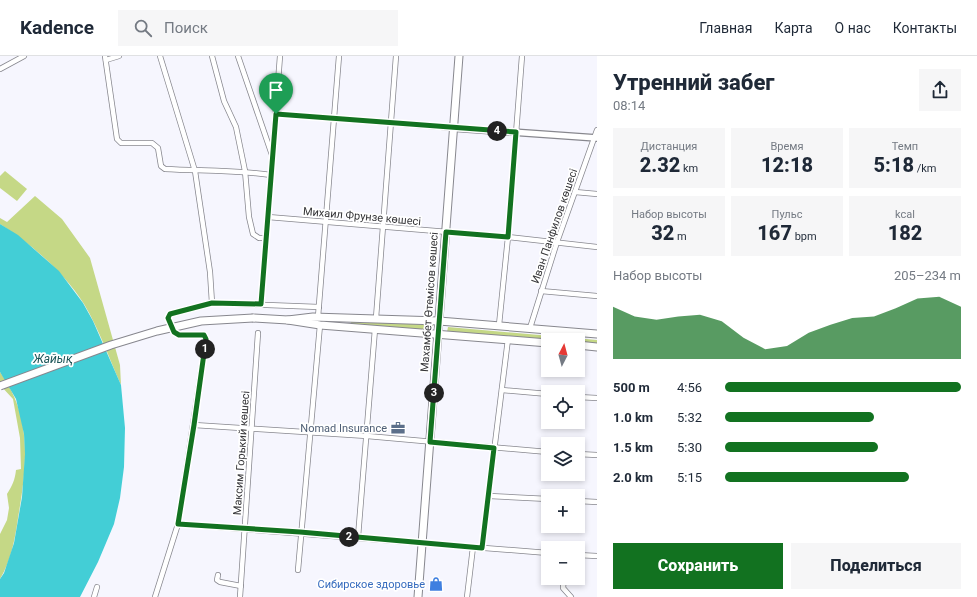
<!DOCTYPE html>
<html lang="ru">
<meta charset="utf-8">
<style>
body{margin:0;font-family:Roboto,sans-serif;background:#f6f6f7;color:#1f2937;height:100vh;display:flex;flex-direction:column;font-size:15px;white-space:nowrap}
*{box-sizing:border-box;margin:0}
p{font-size:13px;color:#747a83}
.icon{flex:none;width:22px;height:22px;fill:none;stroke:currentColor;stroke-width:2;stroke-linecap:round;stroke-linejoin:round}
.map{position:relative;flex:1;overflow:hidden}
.drawer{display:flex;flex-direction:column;background:#fff;width:380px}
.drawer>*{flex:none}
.needle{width:26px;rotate:6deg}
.fabs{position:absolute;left:541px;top:277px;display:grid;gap:8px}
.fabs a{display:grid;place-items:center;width:44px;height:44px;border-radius:0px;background:#fff;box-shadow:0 2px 6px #0003;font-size:20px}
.pin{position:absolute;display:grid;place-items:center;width:34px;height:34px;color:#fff;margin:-41px -17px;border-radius:50% 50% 50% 0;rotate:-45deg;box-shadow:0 0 4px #0007}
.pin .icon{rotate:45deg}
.km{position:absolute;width:20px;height:20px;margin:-10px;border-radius:50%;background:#222;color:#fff;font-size:11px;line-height:20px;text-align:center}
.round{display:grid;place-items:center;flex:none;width:42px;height:42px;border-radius:0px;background:#f6f6f7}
.head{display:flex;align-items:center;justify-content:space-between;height:68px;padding:0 16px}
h1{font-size:22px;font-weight:800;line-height:30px}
.figures{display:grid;grid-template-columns:repeat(3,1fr);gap:6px;height:68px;padding:4px 16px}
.figures div{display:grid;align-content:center;border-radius:0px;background:#f6f6f7;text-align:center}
.figures b{font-size:20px;font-weight:800}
.figures small{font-size:11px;font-weight:400}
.figures p{font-size:11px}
.chart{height:112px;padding:8px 16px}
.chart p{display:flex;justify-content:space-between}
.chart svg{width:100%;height:72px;margin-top:4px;fill:#127220;opacity:.7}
.button{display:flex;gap:8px;margin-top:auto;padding:8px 16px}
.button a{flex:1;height:46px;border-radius:0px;background:#127220;color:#fff;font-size:16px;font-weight:800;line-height:46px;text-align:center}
.button a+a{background:#f6f6f7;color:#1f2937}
ul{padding:0 16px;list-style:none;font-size:13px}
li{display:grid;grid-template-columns:64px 48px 1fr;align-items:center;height:30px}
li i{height:10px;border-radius:5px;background:#127220}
header{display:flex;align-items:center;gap:24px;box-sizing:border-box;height:56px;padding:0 20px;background:#fff;border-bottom:1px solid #e0e1e3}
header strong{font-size:19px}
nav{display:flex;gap:22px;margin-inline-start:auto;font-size:14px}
.search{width:280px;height:36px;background:#f6f6f7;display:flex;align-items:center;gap:10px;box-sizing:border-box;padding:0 14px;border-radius:0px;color:#747a83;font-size:15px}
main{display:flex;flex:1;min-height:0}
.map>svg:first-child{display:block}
.green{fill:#c5d886}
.water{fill:#43ced6}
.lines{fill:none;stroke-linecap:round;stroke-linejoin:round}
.minor-casing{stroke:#87878e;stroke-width:6}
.tertiary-casing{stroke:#87878e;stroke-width:8}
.primary-casing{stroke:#87878e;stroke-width:9}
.minor{stroke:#fff;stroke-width:4.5}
.tertiary{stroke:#fff;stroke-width:5.5}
.primary{stroke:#fff;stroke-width:7}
.primary-bridge-casing{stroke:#87878e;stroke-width:9;stroke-linecap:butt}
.primary-bridge{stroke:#fff;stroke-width:7}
.route-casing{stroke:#fff;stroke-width:8}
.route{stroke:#127220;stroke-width:5}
.labels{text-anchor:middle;stroke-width:3.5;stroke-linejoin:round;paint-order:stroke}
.street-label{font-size:11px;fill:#353538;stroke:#fff}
.service-label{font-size:11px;fill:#4e5e75;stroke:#fff;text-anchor:end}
.shop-label{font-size:11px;fill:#366cbe;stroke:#fff;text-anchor:end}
.water-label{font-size:12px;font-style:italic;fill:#1c5558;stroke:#fff}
</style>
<header>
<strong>Kadence</strong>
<div class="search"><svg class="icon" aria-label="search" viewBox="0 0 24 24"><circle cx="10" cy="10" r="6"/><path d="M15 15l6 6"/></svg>Поиск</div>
<nav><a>Главная</a><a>Карта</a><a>О нас</a><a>Контакты</a></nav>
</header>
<main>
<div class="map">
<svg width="597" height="541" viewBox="0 0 597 541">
<rect width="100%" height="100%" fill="#f6f6fe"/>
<g class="green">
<path d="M 5,115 L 27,133 L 17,145 L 0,132 L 0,120 Z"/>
<path d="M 35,140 L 62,163 L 90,202 L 120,309 L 121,329 C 109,302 99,273 84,248 C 63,215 32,189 0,168 L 0,162 L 7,166 Z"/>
<path d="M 351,265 L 433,269 L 432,274 L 351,269 Z"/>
<path d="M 448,271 L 597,284 L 597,289 L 578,287 L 578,284 L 548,284 L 447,276 Z"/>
<path d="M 0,316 C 33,362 27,409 18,462 C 15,483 11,505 0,523 L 0,478 L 7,464 L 9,452 L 7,438 C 12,430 15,424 16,414 L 21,413 L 20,382 L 13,343 L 0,329 Z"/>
</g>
<path class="water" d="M 0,168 L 18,179 L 59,215 L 83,247 L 93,265 L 121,329 L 125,372 L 124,411 L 120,442 L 114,468 L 98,506 L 80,541 L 0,541 L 0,523 L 4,517 L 14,487 L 22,441 L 25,398 L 24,378 L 16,343 L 0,316 Z"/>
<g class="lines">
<defs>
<g id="minor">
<path d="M 105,0 L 117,83 L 121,87 L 152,87 L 158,92 L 161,110 L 165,113 C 201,115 236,114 271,119"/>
<path d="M 212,0 L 224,45 L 236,71 L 245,115 L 249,161 L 253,178 L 259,182 L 266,182"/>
<path d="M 238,0 L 272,99"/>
<path d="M 106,4 L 119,0"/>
<path d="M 0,13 L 24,0"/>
<path d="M 276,58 L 453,72"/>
<path d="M 575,136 L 597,138"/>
<path d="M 268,161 L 508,181 L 597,191"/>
<path d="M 541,235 L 597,240"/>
<path d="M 212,247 L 319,251"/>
<path d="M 261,248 L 280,0"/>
<path d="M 318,261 L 339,0"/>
<path d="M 376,262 L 396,0"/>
<path d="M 499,269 L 508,181 L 522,0"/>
<path d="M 530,272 L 557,186 L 597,74"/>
<path d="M 502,334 L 548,338"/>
<path d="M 578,341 L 597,342"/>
<path d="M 194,369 L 367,380 L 548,396"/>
<path d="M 578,398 L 597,399"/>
<path d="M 489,440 L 548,443"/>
<path d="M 578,445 L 597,446"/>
<path d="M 178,468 L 548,497"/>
<path d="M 358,481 L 375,273"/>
<path d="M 482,492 L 508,283"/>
<path d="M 578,499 L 597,500"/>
<path d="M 298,514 L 320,269"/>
<path d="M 218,519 L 217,524 L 220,526 L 241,530"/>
<path d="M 564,522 L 563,532 L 571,541"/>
<path d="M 94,541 L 97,531"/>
<path d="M 155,541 L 178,468 L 205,289 L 206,283 L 204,279 L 179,279 L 174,276 L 168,262 L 170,258 L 212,247 L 210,216 L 195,115 L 160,0"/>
<path d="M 240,541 L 258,277"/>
<path d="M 467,541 L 473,491"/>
</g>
<path id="tertiary" d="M 453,72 L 597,82"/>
<g id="primary">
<path d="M 253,262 L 288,264 L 320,269 L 548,287"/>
<path d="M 288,264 L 313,261 L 439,265 L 597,278"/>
<path d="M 578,289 L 597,291"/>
<path d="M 418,541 L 459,0"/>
</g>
</defs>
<use href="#minor" class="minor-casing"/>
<use href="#tertiary" class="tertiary-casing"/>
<use href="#primary" class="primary-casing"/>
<use href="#minor" class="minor"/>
<use href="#tertiary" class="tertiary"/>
<use href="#primary" class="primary"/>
<defs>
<path id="primary-bridge" d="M 0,330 L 111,289 L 157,275 L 201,265 L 253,262"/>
</defs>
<use href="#primary-bridge" class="primary-bridge-casing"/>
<use href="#primary-bridge" class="primary-bridge"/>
</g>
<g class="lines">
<defs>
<path id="route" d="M 276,58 L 516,76 L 508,181 L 446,176 L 430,386 L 494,392 L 482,492 L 300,476 L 178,468 L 194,369 L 206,283 L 204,279 L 179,279 L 174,276 L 168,262 L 170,258 L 212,247 L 261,248 Z"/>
</defs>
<use href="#route" class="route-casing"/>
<use href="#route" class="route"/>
</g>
<defs>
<symbol id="office-bare" viewBox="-9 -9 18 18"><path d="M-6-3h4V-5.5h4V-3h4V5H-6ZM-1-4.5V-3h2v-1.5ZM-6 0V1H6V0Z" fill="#5c6f8a" stroke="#fff" stroke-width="2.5" paint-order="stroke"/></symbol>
<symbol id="shop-bare" viewBox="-9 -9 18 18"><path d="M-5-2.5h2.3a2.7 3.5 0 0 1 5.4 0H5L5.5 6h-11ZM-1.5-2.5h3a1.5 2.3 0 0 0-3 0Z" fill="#3f7fe0" stroke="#fff" stroke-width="2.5" paint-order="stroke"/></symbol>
</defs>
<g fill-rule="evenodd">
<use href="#office-bare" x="388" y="362" width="20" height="20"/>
<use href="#shop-bare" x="426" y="518" width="20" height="20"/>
</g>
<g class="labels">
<g class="street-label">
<text transform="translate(362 160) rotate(5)" y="4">Михаил Фрунзе көшесі</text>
<text transform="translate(554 170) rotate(-71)" y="4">Иван Панфилов көшесі</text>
<text transform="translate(429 246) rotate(-86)" y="4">Махамбет Өтемісов көшесі</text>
<text transform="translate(241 397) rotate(-86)" y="4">Максим Горький көшесі</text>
</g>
<g class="service-label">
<text x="387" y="376">Nomad Insurance</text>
</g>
<g class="shop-label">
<text x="425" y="532">Сибирское здоровье</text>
</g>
<g class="water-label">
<text x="53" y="307">Жайық</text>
</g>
</g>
</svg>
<div class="fabs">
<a><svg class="needle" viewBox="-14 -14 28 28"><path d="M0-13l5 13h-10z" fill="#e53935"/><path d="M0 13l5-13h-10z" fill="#747a83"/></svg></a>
<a><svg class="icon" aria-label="locate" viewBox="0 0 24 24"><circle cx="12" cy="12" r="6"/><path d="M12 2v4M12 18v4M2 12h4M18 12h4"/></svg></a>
<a><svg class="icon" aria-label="layers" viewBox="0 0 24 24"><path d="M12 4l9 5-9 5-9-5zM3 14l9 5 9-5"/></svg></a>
<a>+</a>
<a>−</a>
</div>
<div class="pin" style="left:276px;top:58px;background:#1e9e55"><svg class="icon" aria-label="arrive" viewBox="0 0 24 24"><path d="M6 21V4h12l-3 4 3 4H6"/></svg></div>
<b class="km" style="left:205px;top:293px">1</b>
<b class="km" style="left:349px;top:481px">2</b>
<b class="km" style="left:434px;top:337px">3</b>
<b class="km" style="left:497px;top:75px">4</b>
</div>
<section class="drawer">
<div class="head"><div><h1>Утренний забег</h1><p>08:14</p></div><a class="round"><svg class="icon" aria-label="share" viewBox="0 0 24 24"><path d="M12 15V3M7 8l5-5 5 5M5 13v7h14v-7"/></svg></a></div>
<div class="figures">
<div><p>Дистанция</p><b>2.32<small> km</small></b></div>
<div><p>Время</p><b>12:18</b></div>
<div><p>Темп</p><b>5:18<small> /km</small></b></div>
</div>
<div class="figures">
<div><p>Набор высоты</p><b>32<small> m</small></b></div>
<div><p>Пульс</p><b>167<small> bpm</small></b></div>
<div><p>kcal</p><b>182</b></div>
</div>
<div class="chart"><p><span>Набор высоты</span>205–234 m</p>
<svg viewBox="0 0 160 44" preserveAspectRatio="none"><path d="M0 44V12L10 18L20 20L30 18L40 17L50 21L60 31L70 38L80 36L90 28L100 23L110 19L120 18L130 13L140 7L150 6L160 12V44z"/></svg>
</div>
<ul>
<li><b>500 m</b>4:56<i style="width:100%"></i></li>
<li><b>1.0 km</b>5:32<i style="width:63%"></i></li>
<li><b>1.5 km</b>5:30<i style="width:65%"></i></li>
<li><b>2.0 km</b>5:15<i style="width:78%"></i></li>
</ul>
<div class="button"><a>Сохранить</a><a>Поделиться</a></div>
</section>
</main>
